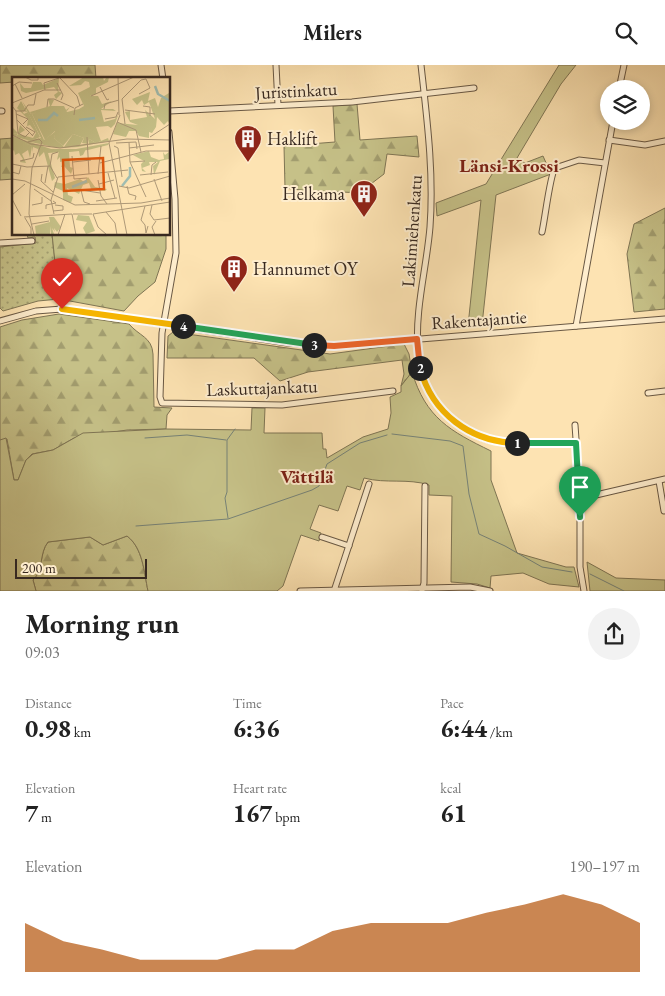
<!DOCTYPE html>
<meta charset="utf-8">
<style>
body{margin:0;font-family:"EB Garamond",serif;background:#f2f2f2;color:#222;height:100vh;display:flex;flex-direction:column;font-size:19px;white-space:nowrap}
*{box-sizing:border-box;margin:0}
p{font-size:16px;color:#767676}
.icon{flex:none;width:28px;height:28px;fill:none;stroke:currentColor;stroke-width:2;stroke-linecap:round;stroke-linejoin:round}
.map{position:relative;height:526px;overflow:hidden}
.panel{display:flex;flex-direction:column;background:#fff;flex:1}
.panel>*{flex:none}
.controls{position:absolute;left:600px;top:15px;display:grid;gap:10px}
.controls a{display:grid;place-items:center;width:50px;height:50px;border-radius:50%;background:#fff;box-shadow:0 2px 8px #0003;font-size:25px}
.scale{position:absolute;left:15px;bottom:12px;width:132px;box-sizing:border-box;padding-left:5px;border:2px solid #382920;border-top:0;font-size:14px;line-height:18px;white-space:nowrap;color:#382920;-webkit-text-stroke:4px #feedcd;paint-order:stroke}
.pin{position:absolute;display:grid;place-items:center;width:42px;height:42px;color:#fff;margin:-51px -21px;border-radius:50% 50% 50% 0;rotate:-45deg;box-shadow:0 0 5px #0007}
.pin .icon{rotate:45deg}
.km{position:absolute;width:25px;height:25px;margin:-12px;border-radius:50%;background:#222;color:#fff;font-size:14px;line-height:25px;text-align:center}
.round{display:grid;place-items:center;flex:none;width:52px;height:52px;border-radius:26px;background:#f2f2f2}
.summary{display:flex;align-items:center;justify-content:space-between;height:85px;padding:0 25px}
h1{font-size:28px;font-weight:700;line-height:38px}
.metrics{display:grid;grid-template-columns:repeat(3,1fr);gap:8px;height:85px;padding:5px 25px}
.metrics div{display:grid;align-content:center}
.metrics b{font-size:25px;font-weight:700}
.metrics small{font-size:14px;font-weight:400}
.metrics p{font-size:14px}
.chart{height:140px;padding:10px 25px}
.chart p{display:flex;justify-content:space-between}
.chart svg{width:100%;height:90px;margin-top:5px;fill:#b45309;opacity:.7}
header{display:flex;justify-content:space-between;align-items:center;height:65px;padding:0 25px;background:#fff;font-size:22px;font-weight:700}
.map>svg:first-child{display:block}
.grass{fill:url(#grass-dots);stroke:#7f7554}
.forest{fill:url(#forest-firs);stroke:#7f7554}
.park{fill:#c6c188;stroke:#7f7554}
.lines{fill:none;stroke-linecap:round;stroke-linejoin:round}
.stream{stroke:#768277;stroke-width:1}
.minor-casing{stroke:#695844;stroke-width:7}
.minor{stroke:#feedcd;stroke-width:5}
.split-1-casing{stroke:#fff;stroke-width:10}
.split-2-casing{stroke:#fff;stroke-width:10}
.split-3-casing{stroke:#fff;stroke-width:10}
.split-4-casing{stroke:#fff;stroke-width:10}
.split-5-casing{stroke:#fff;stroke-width:10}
.split-1{stroke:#22a559;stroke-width:6}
.split-2{stroke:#f5b400;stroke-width:6}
.split-3{stroke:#f0652b;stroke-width:6}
.split-4{stroke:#22a559;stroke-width:6}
.split-5{stroke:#f5b400;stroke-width:6}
.labels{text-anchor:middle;stroke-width:4;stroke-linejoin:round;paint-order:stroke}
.street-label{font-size:18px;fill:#382920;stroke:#feedcd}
.poi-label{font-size:18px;fill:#382920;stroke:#feedcd;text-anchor:start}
.neighbourhood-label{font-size:19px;font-weight:bold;fill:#7a1f14;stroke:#feedcd}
.inset-river{fill:none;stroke:#a0bdb1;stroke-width:2.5}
.inset-road{fill:none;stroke:#ae9978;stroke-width:1}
.view{fill:#df570d;fill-opacity:0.15;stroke:#df570d;stroke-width:2.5}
.inset-edge{fill:none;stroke:#382920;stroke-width:2.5}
</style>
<header><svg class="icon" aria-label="menu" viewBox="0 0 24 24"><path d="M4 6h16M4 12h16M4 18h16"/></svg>Milers<svg class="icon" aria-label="search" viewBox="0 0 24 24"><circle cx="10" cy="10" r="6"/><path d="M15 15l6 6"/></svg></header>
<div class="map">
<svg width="665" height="526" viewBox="0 0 665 526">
<defs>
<pattern id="grass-dots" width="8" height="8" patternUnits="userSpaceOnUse" patternTransform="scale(1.25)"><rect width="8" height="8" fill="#c6c188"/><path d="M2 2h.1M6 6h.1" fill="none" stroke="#a29d6f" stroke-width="1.8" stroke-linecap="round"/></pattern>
<pattern id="forest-firs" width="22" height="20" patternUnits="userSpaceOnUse" patternTransform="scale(1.25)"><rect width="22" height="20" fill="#c6c188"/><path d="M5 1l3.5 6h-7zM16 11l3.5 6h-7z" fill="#a29d6f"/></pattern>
</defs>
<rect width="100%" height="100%" fill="#fde3b2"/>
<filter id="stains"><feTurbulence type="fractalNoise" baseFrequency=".004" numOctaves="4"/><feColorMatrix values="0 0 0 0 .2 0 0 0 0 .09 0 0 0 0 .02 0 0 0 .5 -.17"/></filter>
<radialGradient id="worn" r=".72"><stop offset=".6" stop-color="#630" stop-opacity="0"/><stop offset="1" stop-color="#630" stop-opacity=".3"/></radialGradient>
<path class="grass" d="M 27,169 L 52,169 L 59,234 L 38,236 L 3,246 L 0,243 L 0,182 L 36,178 L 35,172 L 28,173 Z"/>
<g class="forest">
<path d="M 0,0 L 95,0 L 96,14 L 14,14 L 14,17 L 0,18 Z"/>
<path d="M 357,39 L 360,75 L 417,71 L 419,92 L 387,89 L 384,109 L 359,128 C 334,126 310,127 285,123 L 284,81 L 335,77 L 333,41 Z"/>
<path d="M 14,73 L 14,114 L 0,115 L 0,74 Z"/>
<path d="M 665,143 L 665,244 L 634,247 L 627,189 L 634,159 Z"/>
<path d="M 52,169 L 166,169 L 166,184 L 155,217 L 138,231 L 124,246 L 59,234 Z"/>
<path d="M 59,249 L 129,259 C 139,271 152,272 153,289 L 154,342 L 172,343 L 167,350 L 166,364 L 127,365 L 74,373 L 53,385 L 32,389 L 26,395 L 18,415 L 14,415 L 7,374 L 0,375 L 0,262 L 22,255 Z"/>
<path d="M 173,267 L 330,289 L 404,279 L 409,289 L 412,307 L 401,321 L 404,309 L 402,295 L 308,307 L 280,316 L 254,293 L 167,293 L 168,271 Z"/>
<path d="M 127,471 C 143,483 144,507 148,526 L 36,526 L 33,515 C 44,504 39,488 48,477 L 90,472 L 103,480 Z"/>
</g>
<g class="park">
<path d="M 559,0 L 576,0 L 561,19 L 517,93 L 525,98 L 543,91 L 551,109 L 496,130 L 482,260 L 468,261 L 481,135 L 437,151 L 436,138 L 486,119 Z"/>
<path d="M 412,307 C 426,353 450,366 491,386 L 491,415 L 517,488 L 566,502 L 574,502 L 579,522 L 549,519 L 523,508 L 491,511 L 490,523 L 477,519 L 451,517 L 452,431 L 429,430 L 429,420 C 408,413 386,419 364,413 L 360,425 L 347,421 L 338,446 L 319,440 L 310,464 L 321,468 L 319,476 L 301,470 L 283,521 L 277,526 L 148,526 C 144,507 143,483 127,471 L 103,480 L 90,472 L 48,477 C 39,488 44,505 33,515 L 36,526 L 0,526 L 0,375 L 6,373 L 14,415 L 18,415 L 26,395 L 33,389 L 53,385 L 83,368 L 166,364 L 251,365 L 252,343 L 265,343 L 264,368 L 322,368 L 323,384 L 326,384 L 327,393 L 363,372 L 388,364 L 391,348 L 390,332 L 401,327 L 401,321 Z"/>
<path d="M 587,497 L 616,513 L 665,515 L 665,526 L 590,526 Z"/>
</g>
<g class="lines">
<g class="stream">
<path d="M 392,369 L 450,376 L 463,381 L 469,429 L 479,469 L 505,481 L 542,502 L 572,507"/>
<path d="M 145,373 L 187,370 L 226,375"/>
<path d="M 228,453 L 225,433 L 227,427 L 227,375 L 235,364"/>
<path d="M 136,461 L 228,454 L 312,425 L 319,421 L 327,399 L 360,378 L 387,370"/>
<path d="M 590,509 L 624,526"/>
</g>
<defs>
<g id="minor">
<path d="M 161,0 L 163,14"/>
<path d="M 276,0 L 278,40"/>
<path d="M 421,0 C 427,54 434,108 430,162 C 425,226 394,307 453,355 C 463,364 476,372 489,375 C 517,381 548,378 576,378"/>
<path d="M 619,24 L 624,0"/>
<path d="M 0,46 L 2,46"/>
<path d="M 169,46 L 352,37 L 474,23"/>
<path d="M 169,67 L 175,134 L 176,188 L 162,268 L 160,332 L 162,338 L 282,340 L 393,326"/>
<path d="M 609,75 L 645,80 L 665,76"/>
<path d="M 542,167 C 545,154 550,110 555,103 L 579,95 L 605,98"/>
<path d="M 0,178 L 32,176"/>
<path d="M 0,256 L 36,246 L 62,244 L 287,278 L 334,281 L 665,254"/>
<path d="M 576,261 L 613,56"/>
<path d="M 648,328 L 665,326"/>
<path d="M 575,360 L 580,431 L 580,502 L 584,526"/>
<path d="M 659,416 L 664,446"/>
<path d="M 580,431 L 596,430 L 665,414"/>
<path d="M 322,472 L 349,481"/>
<path d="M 335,523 L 369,419"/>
<path d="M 422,525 L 424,518 L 425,421"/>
<path d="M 300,526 L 470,522 L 490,526"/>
</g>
</defs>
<use href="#minor" class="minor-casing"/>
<use href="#minor" class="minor"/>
</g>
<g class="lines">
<defs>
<path id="split-1" d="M 517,378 L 576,378 L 580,452"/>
<path id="split-2" d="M 420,303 C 432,348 470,377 517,378"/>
<path id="split-3" d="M 314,280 L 334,281 L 417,274 L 420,303"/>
<path id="split-4" d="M 183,261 L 314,280"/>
<path id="split-5" d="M 62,244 L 183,261"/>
</defs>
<use href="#split-1" class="split-1-casing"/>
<use href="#split-2" class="split-2-casing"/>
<use href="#split-3" class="split-3-casing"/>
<use href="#split-4" class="split-4-casing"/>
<use href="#split-5" class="split-5-casing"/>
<use href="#split-1" class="split-1"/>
<use href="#split-2" class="split-2"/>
<use href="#split-3" class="split-3"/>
<use href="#split-4" class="split-4"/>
<use href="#split-5" class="split-5"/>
</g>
<defs>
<symbol id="building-pin" viewBox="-11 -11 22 30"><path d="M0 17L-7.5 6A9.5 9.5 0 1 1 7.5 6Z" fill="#8f2418" stroke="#feedcd"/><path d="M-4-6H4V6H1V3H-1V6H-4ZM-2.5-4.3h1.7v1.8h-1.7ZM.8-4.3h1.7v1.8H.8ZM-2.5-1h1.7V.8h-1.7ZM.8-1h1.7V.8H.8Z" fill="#fff"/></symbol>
</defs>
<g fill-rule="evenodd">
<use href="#building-pin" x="232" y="58" width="32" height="43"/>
<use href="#building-pin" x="348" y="113" width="32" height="43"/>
<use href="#building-pin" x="218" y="188" width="32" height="43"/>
</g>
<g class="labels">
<g class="street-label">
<text transform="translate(296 26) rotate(-3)" y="6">Juristinkatu</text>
<text transform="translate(412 166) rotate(-86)" y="6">Lakimiehenkatu</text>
<text transform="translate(479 255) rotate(-4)" y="6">Rakentajantie</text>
<text transform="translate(262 323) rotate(-2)" y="6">Laskuttajankatu</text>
</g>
<g class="poi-label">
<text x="267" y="80">Haklift</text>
<text x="345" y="135" text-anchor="end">Helkama</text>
<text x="253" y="210">Hannumet OY</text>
</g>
<g class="neighbourhood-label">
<text x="509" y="107">Länsi-Krossi</text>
<text x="307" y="418">Vättilä</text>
</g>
</g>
<g transform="translate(12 12)">
<rect width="158" height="158" fill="#fde3b2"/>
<path d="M 10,24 L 19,37 L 33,32 L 48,30 L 54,33 L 58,30 L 55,34 L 49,31 L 20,37 L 32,63 L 44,54 L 42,61 L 52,70 L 61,57 L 72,61 L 68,68 L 77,67 L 77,62 L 84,66 L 96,61 L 97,64 L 66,70 L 46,71 L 10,63 L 2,59 L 0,57 L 6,56 L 4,60 L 14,64 L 29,61 ZM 0,59 L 39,72 L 64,72 L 97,66 L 96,68 L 76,73 L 36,76 L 43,101 L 40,104 L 32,75 L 27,80 L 26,72 L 21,70 L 20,75 L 20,69 L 0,62 Z" fill="#c6c188"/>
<path d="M 72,0 L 91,0 L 92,4 L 94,1 L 97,0 L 96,5 L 84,11 L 84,17 L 78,19 L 86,19 L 90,27 L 100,24 L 89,32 L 101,32 L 104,34 L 89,33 L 92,45 L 103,42 L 106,38 L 103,47 L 99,51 L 96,49 L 84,50 L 89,64 L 84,66 L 77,62 L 76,67 L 70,66 L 72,61 L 61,57 L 51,69 L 42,61 L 43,54 L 33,63 L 20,37 L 26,35 L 19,37 L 18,35 L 38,29 L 36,22 L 42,23 L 39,29 L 52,29 L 55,35 L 67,32 L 72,29 L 66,16 L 78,10 L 77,5 L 73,4 L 69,8 L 57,9 ZM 47,1 L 46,14 L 50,16 L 44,22 L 42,18 L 46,15 L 42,10 L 14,16 L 9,14 L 8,6 L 12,11 L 19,11 L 21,5 L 29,5 L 31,8 ZM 138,15 L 136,24 L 143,21 L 146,30 L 149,21 L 157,16 L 157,46 L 156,44 L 152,48 L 145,40 L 144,50 L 140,56 L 137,55 L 137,61 L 127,59 L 124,54 L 117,54 L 114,60 L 101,57 L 105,46 L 126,48 L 118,45 L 113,35 L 118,34 L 118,43 L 135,40 L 133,33 L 143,42 L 137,25 L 132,28 L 130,23 L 125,28 L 120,22 ZM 9,24 L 15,35 L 10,34 L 12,37 L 16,35 L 28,60 L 19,64 L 4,60 L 7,56 L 0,57 L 0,50 L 6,56 L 8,48 L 13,53 L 7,57 L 21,61 L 24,56 L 18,48 L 15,49 L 16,42 L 5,31 ZM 1,61 L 20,69 L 18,81 L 16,73 L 10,77 L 14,86 L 8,85 L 11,82 L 7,76 L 3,78 L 2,73 L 0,75 ZM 74,72 L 71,78 L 68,79 L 67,74 L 57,75 L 58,90 L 61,91 L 59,97 L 52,89 L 49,90 L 52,84 L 48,85 L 48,80 L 45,83 L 47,74 L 38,75 ZM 137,74 L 139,80 L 147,83 L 152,82 L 151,75 L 153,78 L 157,75 L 157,82 L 148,84 L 142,98 L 141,89 L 146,85 L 137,85 L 138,88 L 130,91 L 134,95 L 130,94 L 129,87 L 134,82 L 132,84 L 121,78 ZM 66,138 L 77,139 L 83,154 L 74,157 L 71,151 L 75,145 L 64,143 ZM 37,140 L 42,140 L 49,150 L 45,155 L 42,151 L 43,155 L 40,151 L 42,157 L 39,157 L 39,149 L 38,157 L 24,157 L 23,149 L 38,145 Z" fill="#c6c188"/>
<path d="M 44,30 L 47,36 L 42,45 L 58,38 L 61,55 L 66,55 L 51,62 L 51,67 L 43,62 L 43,49 L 31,52 L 23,43 L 30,39 L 30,32 ZM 76,100 L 83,110 L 95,112 L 93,114 L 79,112 L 77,106 L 71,108 L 67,117 L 55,111 L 56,118 L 61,120 L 59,126 L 51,123 L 51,114 L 42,110 L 43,105 L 53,107 L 68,102 L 72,105 Z" fill="#c6c188"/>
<path class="inset-river" d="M 143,9 L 146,17 L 158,24M 26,43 L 35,43 L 42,36 L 46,39M 67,43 L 83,41M 110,109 L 118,99 L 118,90M 60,110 L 75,104"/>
<path class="inset-road" d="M 13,0 L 19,3 L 26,3 L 26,0M 47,0 L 65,19 L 68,29M 106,0 L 107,38M 45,6 L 51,18 L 49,23M 3,7 L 10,21M 0,9 L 7,5 L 20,6M 88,10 L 95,23 L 97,22M 33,13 L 32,6 L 47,1M 127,17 L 138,11 L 134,2 L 129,3M 79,19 L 122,0M 0,26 L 32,13 L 49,13M 0,29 L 4,34 L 6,56 L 13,60 L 17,56M 131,29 L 138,30 L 138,39M 35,30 L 36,22 L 42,22 L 62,31M 92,32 L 93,27 L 107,23M 113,33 L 143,37M 4,34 L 12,34 L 16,28 L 22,28 L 24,17M 4,37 L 16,42 L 11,47M 62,38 L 63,31 L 71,27M 108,38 L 97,66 L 115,158M 93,42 L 104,40 L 106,35M 5,43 L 21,59M 105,45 L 124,53 L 129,75M 113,47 L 110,22 L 129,3M 14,50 L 23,55 L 20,59M 0,58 L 19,67 L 48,71 L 115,62 L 158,63M 75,60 L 77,97M 138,60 L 158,47M 16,65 L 27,62 L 30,65 L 20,91M 117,65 L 118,85 L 134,120M 104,66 L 124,65 L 125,72M 102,69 L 106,71 L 110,100M 117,71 L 142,68M 60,79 L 62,102 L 75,101M 8,84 L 21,81 L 22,76M 61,85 L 79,83M 118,85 L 133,84M 88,86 L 134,74 L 158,74M 0,87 L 15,90M 38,89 L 40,77 L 46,75M 15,90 L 38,89 L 45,101M 0,95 L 7,97 L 9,89M 96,96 L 103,121M 30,97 L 29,104 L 41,115M 86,97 L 89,69M 128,98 L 156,95M 139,98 L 140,88 L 144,85M 0,102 L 13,104 L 63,128 L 129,126 L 158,121M 142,102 L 150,124M 86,103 L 89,119 L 95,127M 33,106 L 36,89M 87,107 L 102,103M 107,109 L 117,111 L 158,99M 115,109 L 117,117 L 124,119 L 123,123M 22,112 L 39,124M 18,113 L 17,137 L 22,158M 18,113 L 20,91M 0,118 L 13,107M 0,122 L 9,139M 84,124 L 105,121M 78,127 L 72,125 L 69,113 L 88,116M 20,128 L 30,126 L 30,120M 140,128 L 138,137 L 142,143 L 158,141M 133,129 L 129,143 L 133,148M 34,132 L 34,128 L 44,126 L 41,124M 41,134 L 51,133 L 51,129 L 43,128M 94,135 L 103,146 L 105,158M 42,137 L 39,123 L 46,100 L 116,93M 60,137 L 64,158M 61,137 L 80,137M 81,137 L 158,125M 81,137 L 86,150 L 95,158M 12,140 L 60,137M 13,141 L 19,151 L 19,158M 20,147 L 37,144M 133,148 L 134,156 L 136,149M 46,158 L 53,137M 143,158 L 140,150 L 144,144"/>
<path class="view" d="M 91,81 L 92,112 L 52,114 L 51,83 Z"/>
<rect width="158" height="158" class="inset-edge"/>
</g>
<rect width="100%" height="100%" filter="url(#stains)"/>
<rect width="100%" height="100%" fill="url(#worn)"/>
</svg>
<div class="controls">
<a><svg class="icon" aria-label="layers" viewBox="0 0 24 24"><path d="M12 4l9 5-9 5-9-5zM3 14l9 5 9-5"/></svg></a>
</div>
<div class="scale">200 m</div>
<div class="pin" style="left:580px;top:452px;background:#1e9e55"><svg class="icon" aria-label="arrive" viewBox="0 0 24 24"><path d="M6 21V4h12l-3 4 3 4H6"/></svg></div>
<div class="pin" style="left:62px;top:244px;background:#d93025"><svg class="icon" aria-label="check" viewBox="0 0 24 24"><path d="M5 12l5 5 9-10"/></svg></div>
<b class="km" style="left:517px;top:378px">1</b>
<b class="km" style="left:420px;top:303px">2</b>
<b class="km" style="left:314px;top:280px">3</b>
<b class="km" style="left:183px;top:261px">4</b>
</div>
<section class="panel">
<div class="summary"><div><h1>Morning run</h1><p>09:03</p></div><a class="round"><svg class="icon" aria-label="share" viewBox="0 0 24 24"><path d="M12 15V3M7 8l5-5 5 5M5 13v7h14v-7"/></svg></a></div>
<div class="metrics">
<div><p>Distance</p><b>0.98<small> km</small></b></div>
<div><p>Time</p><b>6:36</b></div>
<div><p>Pace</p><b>6:44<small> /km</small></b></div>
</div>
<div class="metrics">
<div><p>Elevation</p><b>7<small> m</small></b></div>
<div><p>Heart rate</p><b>167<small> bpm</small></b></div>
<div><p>kcal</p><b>61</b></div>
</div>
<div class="chart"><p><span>Elevation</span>190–197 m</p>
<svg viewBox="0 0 160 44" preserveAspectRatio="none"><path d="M0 44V20L10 29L20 33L30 38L40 38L50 38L60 33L70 33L80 24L90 20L100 20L110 20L120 15L130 11L140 6L150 11L160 20V44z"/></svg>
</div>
</section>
